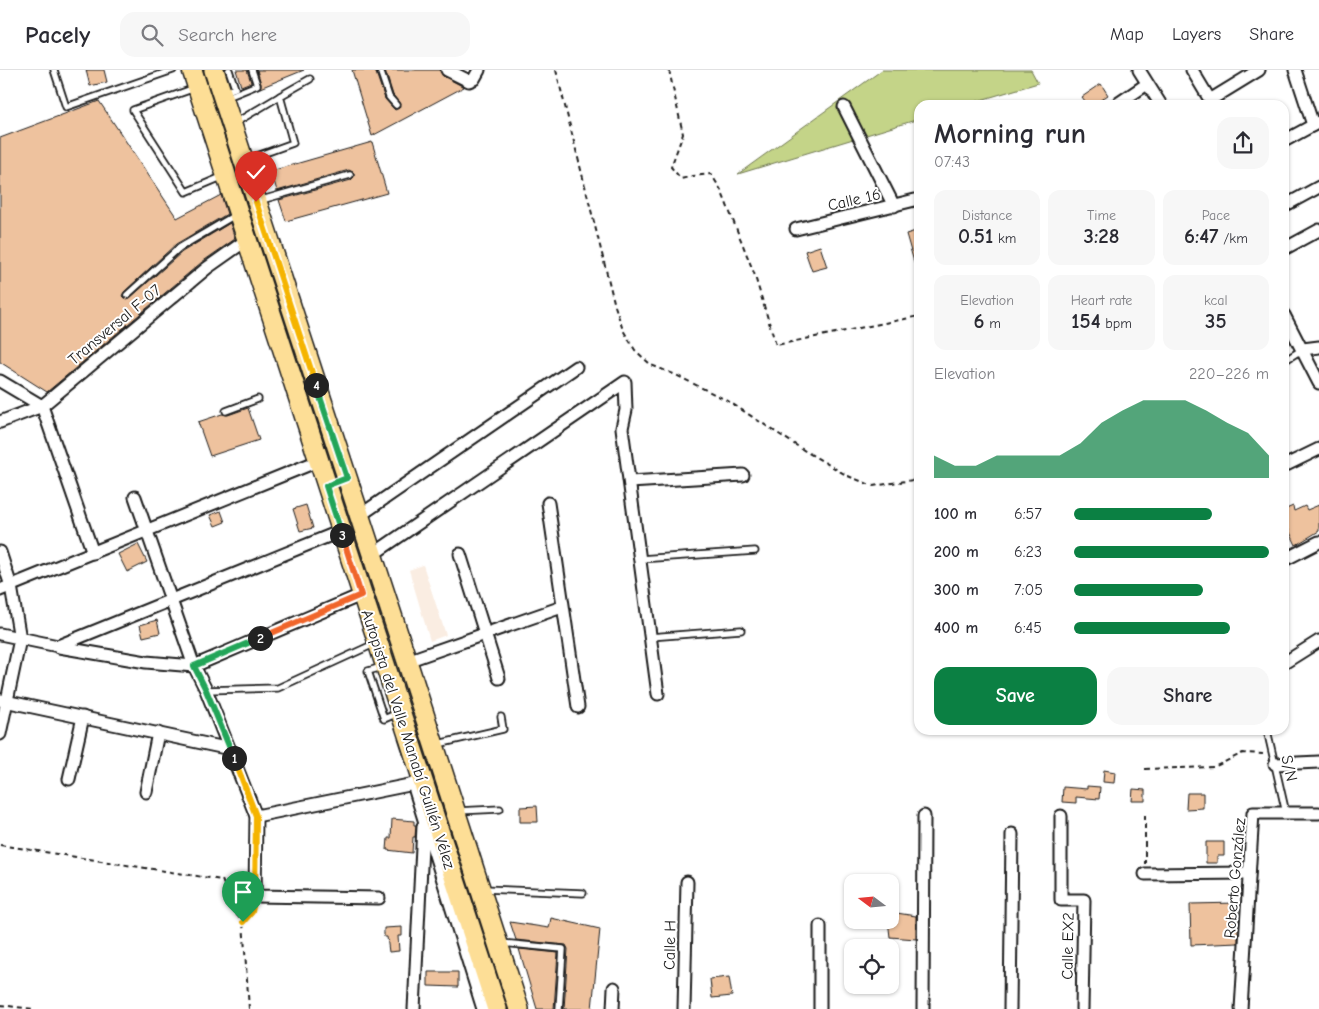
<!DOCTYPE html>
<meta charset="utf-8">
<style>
body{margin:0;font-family:"Comic Neue",sans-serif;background:#f7f7f7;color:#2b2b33;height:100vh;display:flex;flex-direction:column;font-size:19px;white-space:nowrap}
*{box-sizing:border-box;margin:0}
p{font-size:16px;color:#7c7c81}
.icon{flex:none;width:28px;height:28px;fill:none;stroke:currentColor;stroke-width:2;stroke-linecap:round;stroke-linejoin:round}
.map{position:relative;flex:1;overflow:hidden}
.panel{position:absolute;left:914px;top:30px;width:375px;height:635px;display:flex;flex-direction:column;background:#fff;border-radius:15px;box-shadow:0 1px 4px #0004}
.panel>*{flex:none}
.needle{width:32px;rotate:286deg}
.tools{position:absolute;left:844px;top:804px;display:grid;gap:10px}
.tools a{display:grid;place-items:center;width:55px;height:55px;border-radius:10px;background:#fff;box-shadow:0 1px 4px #0004;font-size:25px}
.pin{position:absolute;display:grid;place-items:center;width:42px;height:42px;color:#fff;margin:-51px -21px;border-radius:50% 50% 50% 0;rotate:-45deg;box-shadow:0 0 5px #0007}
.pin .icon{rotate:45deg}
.km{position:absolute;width:25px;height:25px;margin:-12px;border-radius:50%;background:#222;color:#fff;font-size:14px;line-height:25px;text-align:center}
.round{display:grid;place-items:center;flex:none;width:52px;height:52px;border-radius:15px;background:#f7f7f7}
.summary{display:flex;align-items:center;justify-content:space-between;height:85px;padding:0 20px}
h1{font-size:28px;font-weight:700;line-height:38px}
.stats{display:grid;grid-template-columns:repeat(3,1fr);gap:8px;height:85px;padding:5px 20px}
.stats div{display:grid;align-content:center;border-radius:12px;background:#f7f7f7;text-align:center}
.stats b{font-size:21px;font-weight:700}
.stats small{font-size:14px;font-weight:400}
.stats p{font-size:14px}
.chart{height:140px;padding:10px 20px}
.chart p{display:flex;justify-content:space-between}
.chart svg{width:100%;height:90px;margin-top:5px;fill:#0b8043;opacity:.7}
.action{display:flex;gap:10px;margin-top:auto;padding:10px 20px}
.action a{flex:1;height:58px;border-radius:15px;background:#0b8043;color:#fff;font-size:20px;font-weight:700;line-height:58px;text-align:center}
.action a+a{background:#f7f7f7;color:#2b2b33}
ul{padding:0 20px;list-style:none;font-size:16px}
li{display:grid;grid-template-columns:80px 60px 1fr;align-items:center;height:38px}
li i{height:12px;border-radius:6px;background:#0b8043}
header{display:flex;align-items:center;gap:30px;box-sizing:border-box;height:70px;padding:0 25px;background:#fff;border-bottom:1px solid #e1e1e2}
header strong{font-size:24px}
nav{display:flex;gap:28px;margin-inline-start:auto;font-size:18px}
.search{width:350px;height:45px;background:#f7f7f7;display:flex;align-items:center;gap:12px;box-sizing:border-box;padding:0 18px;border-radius:15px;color:#7c7c81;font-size:19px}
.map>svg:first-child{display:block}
.built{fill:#faede2}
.green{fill:#c4d488;stroke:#707852}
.building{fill:#eec29e;stroke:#1c1c1c}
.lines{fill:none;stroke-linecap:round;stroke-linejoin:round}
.lane-casing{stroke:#1c1c1c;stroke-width:9}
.street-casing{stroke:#1c1c1c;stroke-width:15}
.primary-casing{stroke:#1c1c1c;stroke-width:22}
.path{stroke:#1c1c1c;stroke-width:2;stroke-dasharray:5 4;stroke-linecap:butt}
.lane{stroke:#fff;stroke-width:5.5}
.street{stroke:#fff;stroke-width:11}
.primary{stroke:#fdde96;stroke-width:19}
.split-1-casing{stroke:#fff;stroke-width:10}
.split-2-casing{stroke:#fff;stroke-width:10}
.split-3-casing{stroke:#fff;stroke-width:10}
.split-4-casing{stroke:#fff;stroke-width:10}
.split-5-casing{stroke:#fff;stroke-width:10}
.split-1{stroke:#f5b400;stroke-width:6}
.split-2{stroke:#22a559;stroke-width:6}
.split-3{stroke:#f0652b;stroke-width:6}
.split-4{stroke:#22a559;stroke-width:6}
.split-5{stroke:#f5b400;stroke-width:6}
.labels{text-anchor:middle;stroke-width:4;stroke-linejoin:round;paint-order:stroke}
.street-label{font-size:16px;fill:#1c1c1c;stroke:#fff}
</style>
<header>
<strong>Pacely</strong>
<div class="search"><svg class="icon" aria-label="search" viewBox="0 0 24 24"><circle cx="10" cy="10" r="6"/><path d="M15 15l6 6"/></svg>Search here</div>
<nav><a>Map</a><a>Layers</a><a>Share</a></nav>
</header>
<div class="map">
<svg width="1319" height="939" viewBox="0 0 1319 939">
<rect width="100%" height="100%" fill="#fff"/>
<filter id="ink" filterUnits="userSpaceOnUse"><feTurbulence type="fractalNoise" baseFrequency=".02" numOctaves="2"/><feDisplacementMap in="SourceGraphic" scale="10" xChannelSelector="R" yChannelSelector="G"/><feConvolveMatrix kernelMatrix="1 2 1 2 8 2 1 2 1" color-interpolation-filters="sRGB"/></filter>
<g filter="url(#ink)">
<path class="built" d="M 423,495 L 446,565 L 430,571 L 409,500 Z"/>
<path class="green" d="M 882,0 L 1031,0 L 1038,13 L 964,35 L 919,35 L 919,49 L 738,104 Z"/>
<g class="building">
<path d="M 86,0 L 104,0 L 107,12 L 90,16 Z"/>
<path d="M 236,0 L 247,0 L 251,12 L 241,16 Z"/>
<path d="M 257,0 L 304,0 L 260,18 L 261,14 Z"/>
<path d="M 352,0 L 375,0 L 385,29 L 395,40 L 399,38 L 400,34 L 393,25 L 385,0 L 440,0 L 443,6 L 464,17 L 372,66 Z"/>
<path d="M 1101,14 L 1108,25 L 1093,35 L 1088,35 L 1082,27 Z"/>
<path d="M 99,31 L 177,148 L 221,125 L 227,144 L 176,174 L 124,222 L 122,226 L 124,228 L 130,228 L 182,182 L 230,153 L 235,169 L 202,192 L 47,322 L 0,292 L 0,68 Z"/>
<path d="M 372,72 L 387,123 L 286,151 L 279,130 L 351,110 L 354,107 L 354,103 L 349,100 L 277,121 L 271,101 Z"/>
<path d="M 919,160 L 919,198 L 916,199 L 906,164 Z"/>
<path d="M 820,176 L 827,197 L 812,201 L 805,181 Z"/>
<path d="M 248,338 L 259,370 L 210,386 L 198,352 L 222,344 L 228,345 Z"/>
<path d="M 306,435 L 313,458 L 300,461 L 293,439 Z"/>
<path d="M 1319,435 L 1319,461 L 1296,475 L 1284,450 L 1284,440 L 1293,436 L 1294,441 L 1305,436 L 1307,440 Z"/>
<path d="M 221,441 L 225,452 L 215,456 L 210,445 Z"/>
<path d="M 138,474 L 147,492 L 127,502 L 118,484 Z"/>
<path d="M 157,550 L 160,563 L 143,567 L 140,555 Z"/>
<path d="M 1104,700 L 1115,702 L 1114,713 L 1103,712 Z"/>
<path d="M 1087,716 L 1100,717 L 1099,729 L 1076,727 L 1076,733 L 1062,732 L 1063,717 L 1087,719 Z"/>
<path d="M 1133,719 L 1145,720 L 1145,731 L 1132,731 Z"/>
<path d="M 1187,723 L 1203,723 L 1203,738 L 1186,739 Z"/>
<path d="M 537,736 L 538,752 L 520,752 L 520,737 Z"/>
<path d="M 392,749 L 414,751 L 414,755 L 416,755 L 415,767 L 413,767 L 412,783 L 387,780 L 388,768 L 391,768 Z"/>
<path d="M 1206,772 L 1224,772 L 1224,786 L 1217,786 L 1217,793 L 1206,793 Z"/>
<path d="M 1238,833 L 1238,873 L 1191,875 L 1190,834 Z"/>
<path d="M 890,842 L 916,846 L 916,869 L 890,867 L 888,850 L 890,850 Z"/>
<path d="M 551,848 L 600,859 L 592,939 L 564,939 L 568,879 L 566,875 L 516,870 L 510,852 L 549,858 Z"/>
<path d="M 402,857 L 402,866 L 398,866 L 399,881 L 389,882 L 387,867 L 384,867 L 384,858 Z"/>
<path d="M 519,879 L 558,883 L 554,939 L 537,939 Z"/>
<path d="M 428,902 L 458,902 L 458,917 L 428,916 Z"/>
<path d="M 729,907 L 732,926 L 712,928 L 710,909 Z"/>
</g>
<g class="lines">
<defs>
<g id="lane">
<path d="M 54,0 L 66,37 L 173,0"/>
<path d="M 380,0 L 389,27 L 396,35"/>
<path d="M 195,18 L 133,40 L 186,122 L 224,106"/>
<path d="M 224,22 L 235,18 L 229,0"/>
<path d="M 225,28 L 257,15 L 252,0"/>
<path d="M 235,53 L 280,26"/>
<path d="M 254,87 L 293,73 L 280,26 L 310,9"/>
<path d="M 258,131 L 350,105"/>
<path d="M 127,225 L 179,178 L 235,145"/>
<path d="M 1284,291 L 1303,279"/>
<path d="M 226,341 L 258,329"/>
<path d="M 640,489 L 755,481"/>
<path d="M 650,567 L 741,560"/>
<path d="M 382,597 L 368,601 L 384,649 L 398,643"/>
<path d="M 206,620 L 278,618 L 374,574"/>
<path d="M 1267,660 L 1286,743"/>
<path d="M 438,674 L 503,659 L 501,647"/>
<path d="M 457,741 L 500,739"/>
<path d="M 483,819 L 583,823"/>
<path d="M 501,873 L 563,879 L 559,939"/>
</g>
<g id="street">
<path d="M 447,0 L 469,11 L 474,9 L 479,0"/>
<path d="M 1139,0 L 1161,35"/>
<path d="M 1192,0 L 1213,35"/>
<path d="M 1295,0 L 1313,55"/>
<path d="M 1210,30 L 1259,0"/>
<path d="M 1116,35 L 1147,14"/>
<path d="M 844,37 L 894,136"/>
<path d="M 1284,71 L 1319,52"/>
<path d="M 1284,136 L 1319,117"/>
<path d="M 796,159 L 919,129"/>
<path d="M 1284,179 L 1319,160"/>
<path d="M 1284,245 L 1319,313"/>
<path d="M 1303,279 L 1319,277"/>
<path d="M 0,311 L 42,336 L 207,198 L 248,169"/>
<path d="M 0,352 L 42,336 L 93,483"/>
<path d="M 1284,396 L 1319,379"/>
<path d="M 630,412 L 743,405"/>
<path d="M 135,427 L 194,596 L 206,620 L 256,746 L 255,826 L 379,828"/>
<path d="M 548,433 L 578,637"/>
<path d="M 359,446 L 576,297"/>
<path d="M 0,482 L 11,516 L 20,569 L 0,664"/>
<path d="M 460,484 L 499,608"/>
<path d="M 372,485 L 625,312 L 626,340 L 622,358 L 658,624"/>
<path d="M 1284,490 L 1319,472"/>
<path d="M 0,520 L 318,391"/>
<path d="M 0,564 L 58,576 L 341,461"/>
<path d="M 59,577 L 146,592 L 194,596 L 361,525"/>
<path d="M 407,591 L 562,537"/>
<path d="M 1284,593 L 1319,571"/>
<path d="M 0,630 L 230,679"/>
<path d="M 1275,694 L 1319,692"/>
<path d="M 69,709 L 83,647"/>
<path d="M 413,714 L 483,939"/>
<path d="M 146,722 L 158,663"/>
<path d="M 256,746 L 419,713"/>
<path d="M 1061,746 L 1061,830 L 1084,830 L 1082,939"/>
<path d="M 1145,804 L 1249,803"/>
<path d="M 820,856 L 820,939"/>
<path d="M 414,939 L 423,756"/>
<path d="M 613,939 L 614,918"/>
<path d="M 684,939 L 687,812"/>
<path d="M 923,939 L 924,746"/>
<path d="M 1010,939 L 1012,764"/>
<path d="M 1241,939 L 1253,743 L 1319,743"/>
</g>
<g id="primary">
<path d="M 192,0 L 497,939"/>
<path d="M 214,0 L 407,591 L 519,939"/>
</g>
</defs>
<use href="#lane" class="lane-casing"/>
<use href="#street" class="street-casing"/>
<use href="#primary" class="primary-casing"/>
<g class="path">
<path d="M 556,0 L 615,236 L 623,260 L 635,280 L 651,295 L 676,305 L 728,331 L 805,381 L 848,406 L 873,416 L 919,409"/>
<path d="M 669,0 L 683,64 L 671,97 L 681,109 L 693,106 L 711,104 L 721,120 L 754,203 L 776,275 L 919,246"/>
<path d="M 1145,699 L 1214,697 L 1243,683 L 1263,684"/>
<path d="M 1145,745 L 1145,794"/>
<path d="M 0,775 L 222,810 L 236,844 L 243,852"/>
<path d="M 0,935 L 33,939"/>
<path d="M 249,939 L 243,852 L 252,842 L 254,836"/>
</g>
<use href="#lane" class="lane"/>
<use href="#street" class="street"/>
<use href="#primary" class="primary"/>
</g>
</g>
<g class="lines" filter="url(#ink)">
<defs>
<path id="split-1" d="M 234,688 L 256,746 L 255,826 L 252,842 L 243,852"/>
<path id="split-2" d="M 234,688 L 206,620 L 194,596 L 260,568"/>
<path id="split-3" d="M 260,568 L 361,525 L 342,465"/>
<path id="split-4" d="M 316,315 L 347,408 L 326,416 L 342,465"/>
<path id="split-5" d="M 256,132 L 316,315"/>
</defs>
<use href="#split-1" class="split-1-casing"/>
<use href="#split-2" class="split-2-casing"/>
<use href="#split-3" class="split-3-casing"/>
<use href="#split-4" class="split-4-casing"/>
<use href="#split-5" class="split-5-casing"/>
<use href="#split-1" class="split-1"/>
<use href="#split-2" class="split-2"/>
<use href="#split-3" class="split-3"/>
<use href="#split-4" class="split-4"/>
<use href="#split-5" class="split-5"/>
</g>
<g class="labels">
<g class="street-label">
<text transform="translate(854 129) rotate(-13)" y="6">Calle 16</text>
<text transform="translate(114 254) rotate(-40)" y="6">Transversal F-07</text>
<text transform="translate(409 669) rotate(72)" y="6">Autopista del Valle Manabí Guillén Vélez</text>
<text transform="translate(1290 698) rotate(77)" y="6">S/N</text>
<text transform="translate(1234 808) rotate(-85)" y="6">Roberto González</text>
<text transform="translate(669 875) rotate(-89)" y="6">Calle H</text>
<text transform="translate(1067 876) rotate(-89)" y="6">Calle EX2</text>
</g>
</g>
</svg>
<div class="tools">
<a><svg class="needle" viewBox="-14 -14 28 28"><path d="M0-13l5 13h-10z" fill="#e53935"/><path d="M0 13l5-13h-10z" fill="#7c7c81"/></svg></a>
<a><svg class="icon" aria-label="locate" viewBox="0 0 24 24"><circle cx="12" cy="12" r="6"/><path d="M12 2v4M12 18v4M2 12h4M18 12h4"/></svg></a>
</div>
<div class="pin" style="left:243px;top:852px;background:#1e9e55"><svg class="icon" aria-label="arrive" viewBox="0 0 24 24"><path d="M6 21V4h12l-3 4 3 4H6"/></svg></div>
<div class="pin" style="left:256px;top:132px;background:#d93025"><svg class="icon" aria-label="check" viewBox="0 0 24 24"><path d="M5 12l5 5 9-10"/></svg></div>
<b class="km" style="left:234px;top:688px">1</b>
<b class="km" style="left:260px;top:568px">2</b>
<b class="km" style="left:342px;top:465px">3</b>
<b class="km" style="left:316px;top:315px">4</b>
<section class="panel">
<div class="summary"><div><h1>Morning run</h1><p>07:43</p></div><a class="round"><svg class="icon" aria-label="share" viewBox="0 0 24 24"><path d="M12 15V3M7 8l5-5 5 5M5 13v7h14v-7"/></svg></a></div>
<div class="stats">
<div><p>Distance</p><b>0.51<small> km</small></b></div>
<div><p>Time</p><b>3:28</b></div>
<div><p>Pace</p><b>6:47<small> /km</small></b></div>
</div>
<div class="stats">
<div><p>Elevation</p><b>6<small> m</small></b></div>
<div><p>Heart rate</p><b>154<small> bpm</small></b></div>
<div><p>kcal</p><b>35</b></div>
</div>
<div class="chart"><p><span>Elevation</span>220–226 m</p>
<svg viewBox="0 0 160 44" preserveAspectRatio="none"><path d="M0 44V33L10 38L20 38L30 33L40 33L50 33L60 33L70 27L80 17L90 11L100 6L110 6L120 6L130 11L140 17L150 22L160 33V44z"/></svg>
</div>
<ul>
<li><b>100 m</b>6:57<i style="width:71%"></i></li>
<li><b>200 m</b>6:23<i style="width:100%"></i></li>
<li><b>300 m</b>7:05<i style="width:66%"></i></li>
<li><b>400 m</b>6:45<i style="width:80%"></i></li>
</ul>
<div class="action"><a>Save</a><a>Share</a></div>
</section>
</div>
